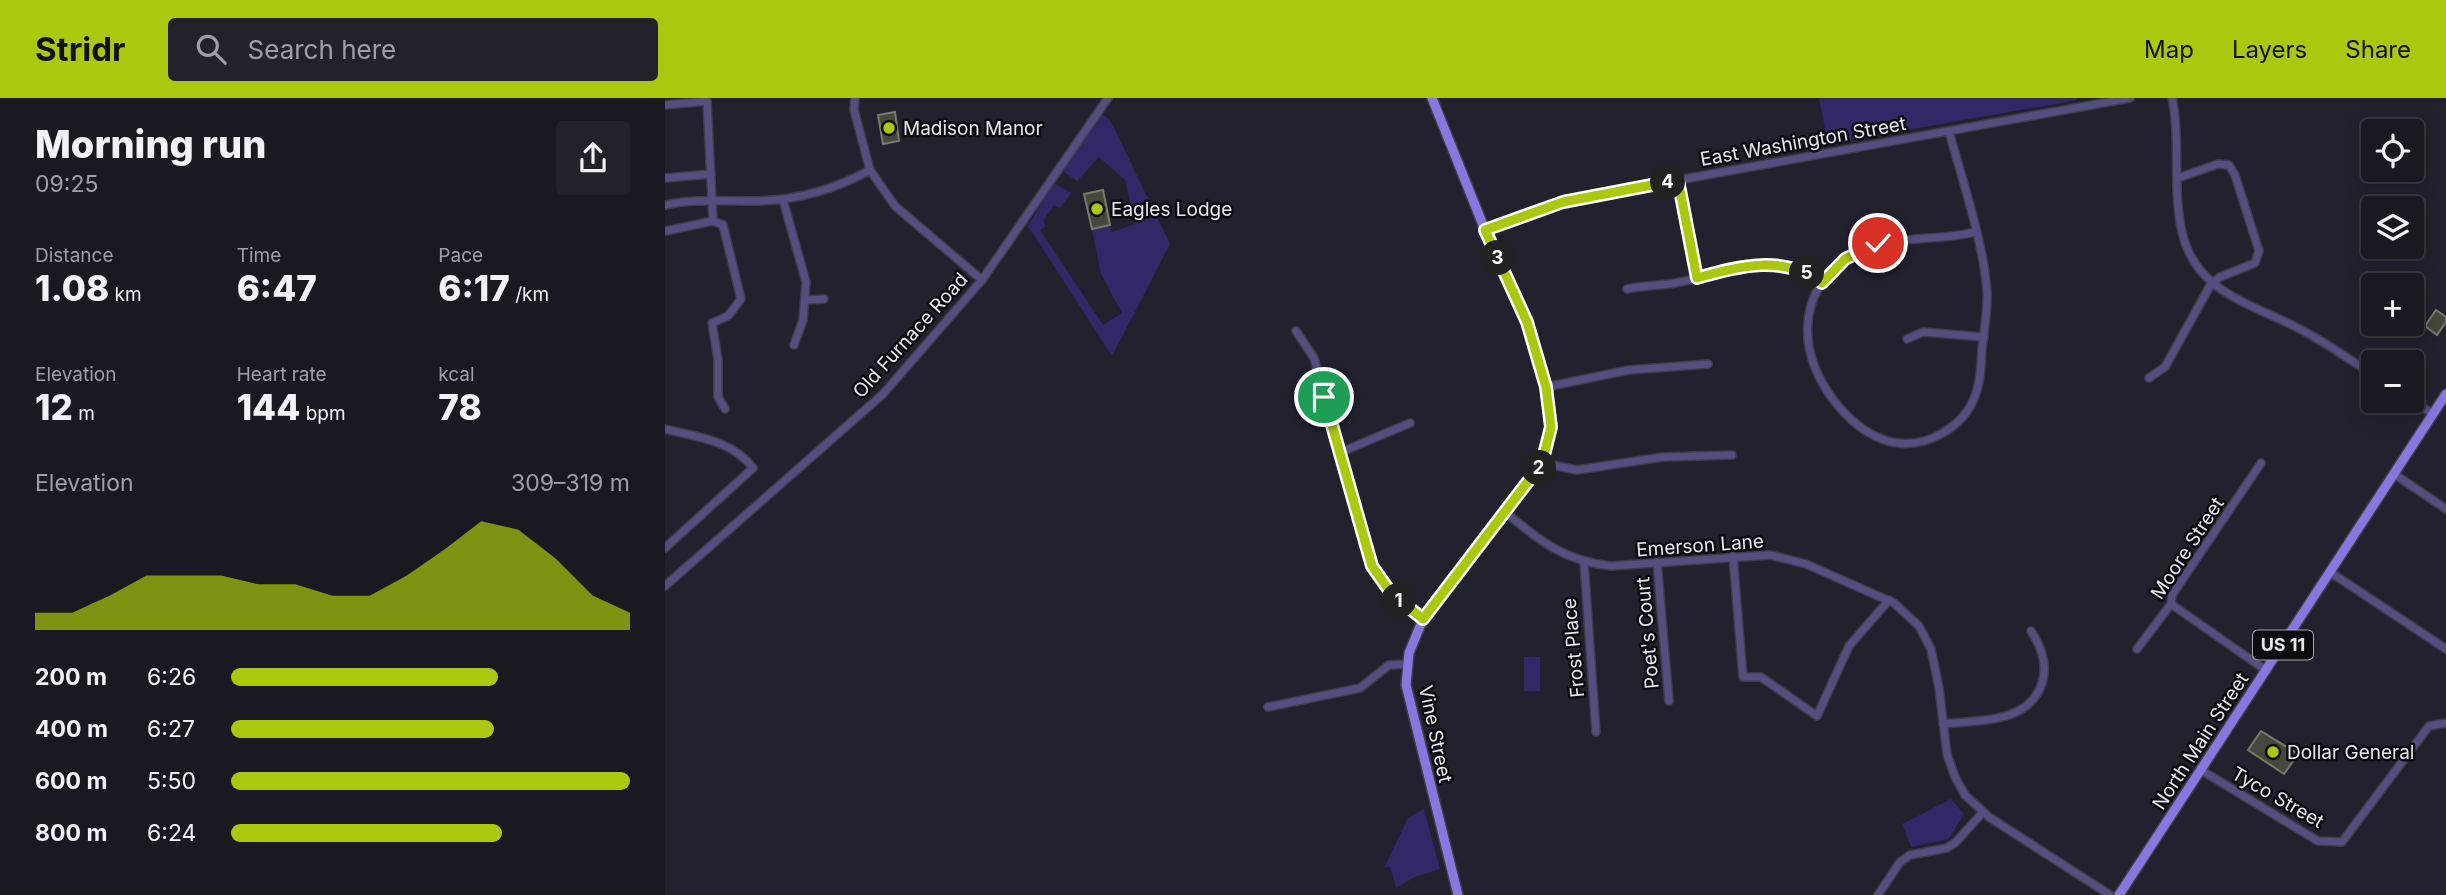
<!DOCTYPE html>
<meta charset="utf-8">
<style>
body{margin:0;font-family:Inter,sans-serif;background:#23222a;color:#f1f3f6;height:100vh;display:flex;flex-direction:column;font-size:26px;white-space:nowrap}
*{box-sizing:border-box;margin:0}
p{font-size:23px;color:#9fa0a5}
.icon{flex:none;width:38px;height:38px;fill:none;stroke:currentColor;stroke-width:2;stroke-linecap:round;stroke-linejoin:round}
.map{position:relative;flex:1;overflow:hidden}
.side{display:flex;flex-direction:column;background:#1a1922;width:665px}
.side>*{flex:none}
.fabs{position:absolute;left:1696px;top:21px;display:grid;gap:14px}
.fabs a{display:grid;place-items:center;width:63px;height:63px;border-radius:7px;background:#1a1922;box-shadow:0 4px 18px #0003,0 0 0 2px #383840;font-size:35px}
.pin{position:absolute;display:grid;place-items:center;width:60px;height:60px;color:#fff;margin:-30px;border:4px solid #fff;border-radius:50%;box-shadow:0 2px 7px #0007}
.km{position:absolute;width:35px;height:35px;margin:-18px;border-radius:50%;background:#222;color:#fff;font-size:19px;line-height:35px;text-align:center}
.round{display:grid;place-items:center;flex:none;width:74px;height:74px;border-radius:7px;background:#23222a}
.overview{display:flex;align-items:center;justify-content:space-between;height:119px;padding:0 35px}
h1{font-size:38px;font-weight:800;line-height:52px}
.stats{display:grid;grid-template-columns:repeat(3,1fr);gap:10px;height:119px;padding:7px 35px}
.stats div{display:grid;align-content:center}
.stats b{font-size:35px;font-weight:800}
.stats small{font-size:19px;font-weight:400}
.stats p{font-size:19px}
.chart{height:196px;padding:14px 35px}
.chart p{display:flex;justify-content:space-between}
.chart svg{width:100%;height:126px;margin-top:7px;fill:#adc60e;opacity:.7}
ul{padding:0 35px;list-style:none;font-size:23px}
li{display:grid;grid-template-columns:112px 84px 1fr;align-items:center;height:52px}
li i{height:18px;border-radius:9px;background:#adc60e}
header{display:flex;align-items:center;gap:42px;box-sizing:border-box;height:98px;padding:0 35px;background:#adc60e;color:#111}
header strong{font-size:33px}
nav{display:flex;gap:38px;margin-inline-start:auto;font-size:24px}
.search{width:490px;height:63px;background:#23222a;display:flex;align-items:center;gap:18px;box-sizing:border-box;padding:0 24px;border-radius:7px;color:#9fa0a5;font-size:26px}
main{display:flex;flex:1;min-height:0}
.map>svg:first-child{display:block}
.green{fill:#332768}
.building{fill:#45483a;stroke:#777b6b;stroke-width:2}
.lines{fill:none;stroke-linecap:round;stroke-linejoin:round}
.minor-casing{stroke:#3e3d49;stroke-width:10}
.major-casing{stroke:#3e3d49;stroke-width:12}
.minor{stroke:#544f81;stroke-width:7}
.major{stroke:#8678df;stroke-width:9}
.route-casing{stroke:#fff;stroke-width:14}
.route{stroke:#adc60e;stroke-width:9}
.poi-dot{fill:#adc60e;stroke:#0c0c11;stroke-width:2.5}
.labels{text-anchor:middle;stroke-width:5;stroke-linejoin:round;paint-order:stroke}
.shield{fill:#0c0c11;stroke:#a5a5ad;stroke-width:2}
.shield-label{font-size:18px;font-weight:bold;fill:#e7e7f0}
.poi-label{font-size:19px;fill:#e7e7f0;stroke:#0c0c11;text-anchor:start}
.street-label{font-size:19px;fill:#e7e7f0;stroke:#0c0c11}
</style>
<header>
<strong>Stridr</strong>
<div class="search"><svg class="icon" aria-label="search" viewBox="0 0 24 24"><circle cx="10" cy="10" r="6"/><path d="M15 15l6 6"/></svg>Search here</div>
<nav><a>Map</a><a>Layers</a><a>Share</a></nav>
</header>
<main>
<section class="side">
<div class="overview"><div><h1>Morning run</h1><p>09:25</p></div><a class="round"><svg class="icon" aria-label="share" viewBox="0 0 24 24"><path d="M12 15V3M7 8l5-5 5 5M5 13v7h14v-7"/></svg></a></div>
<div class="stats">
<div><p>Distance</p><b>1.08<small> km</small></b></div>
<div><p>Time</p><b>6:47</b></div>
<div><p>Pace</p><b>6:17<small> /km</small></b></div>
</div>
<div class="stats">
<div><p>Elevation</p><b>12<small> m</small></b></div>
<div><p>Heart rate</p><b>144<small> bpm</small></b></div>
<div><p>kcal</p><b>78</b></div>
</div>
<div class="chart"><p><span>Elevation</span>309–319 m</p>
<svg viewBox="0 0 160 44" preserveAspectRatio="none"><path d="M0 44V38L10 38L20 32L30 25L40 25L50 25L60 28L70 28L80 32L90 32L100 25L110 16L120 6L130 9L140 19L150 32L160 38V44z"/></svg>
</div>
<ul>
<li><b>200 m</b>6:26<i style="width:67%"></i></li>
<li><b>400 m</b>6:27<i style="width:66%"></i></li>
<li><b>600 m</b>5:50<i style="width:100%"></i></li>
<li><b>800 m</b>6:24<i style="width:68%"></i></li>
</ul>
</section>
<div class="map">
<svg width="1781" height="797" viewBox="0 0 1781 797">
<rect width="100%" height="100%" fill="#22212e"/>
<g class="green">
<path d="M 1154,0 L 1412,0 L 1412,2 L 1163,46 Z"/>
<path d="M 434,14 L 444,21 L 452,36 L 505,146 L 447,258 L 363,128 L 389,85 L 406,95 L 395,110 L 389,107 L 378,123 L 381,128 L 375,132 L 438,227 L 457,215 L 436,176 L 427,131 L 445,127 L 447,134 L 470,126 L 460,82 L 434,59 L 412,83 L 398,73 Z"/>
<rect x="859" y="559" width="16" height="34"/>
<path d="M 1286,701 L 1299,716 L 1284,741 L 1246,749 L 1237,726 Z"/>
<path d="M 759,711 L 775,771 L 750,779 L 731,790 L 725,768 L 719,770 L 743,720 Z"/>
</g>
<g class="building">
<path d="M 230,14 L 234,43 L 218,46 L 213,17 Z"/>
<path d="M 438,92 L 445,127 L 427,131 L 419,96 Z"/>
<path d="M 1771,212 L 1781,219 L 1781,224 L 1772,237 L 1760,228 Z"/>
<path d="M 1596,633 L 1633,656 L 1619,676 L 1583,652 Z"/>
</g>
<g class="lines">
<defs>
<g id="minor">
<path d="M 190,0 L 189,12 L 205,72 L 230,108 L 317,182"/>
<path d="M 1507,0 C 1516,44 1507,90 1517,134 C 1530,193 1584,205 1631,229 C 1657,242 1683,260 1708,277"/>
<path d="M 0,7 L 42,3 L 48,123 L 58,127 L 76,201 L 63,218 L 47,225 L 53,262 L 53,299 L 60,311"/>
<path d="M 1284,33 C 1297,82 1318,142 1322,193 C 1323,212 1319,231 1317,251 C 1316,266 1316,283 1310,298 C 1304,315 1292,327 1276,336 C 1234,359 1196,337 1170,304 C 1134,257 1129,198 1182,160 C 1217,134 1268,145 1310,134"/>
<path d="M 0,80 L 46,76"/>
<path d="M 1013,82 L 1032,180"/>
<path d="M 118,102 L 141,184 L 138,222 L 129,247"/>
<path d="M 0,107 C 27,101 54,103 81,103 C 124,104 167,93 205,72"/>
<path d="M 820,132 L 867,113 L 915,100 L 1465,0"/>
<path d="M 0,133 L 48,123"/>
<path d="M 962,191 C 978,187 994,188 1010,185 C 1060,177 1111,149 1157,185"/>
<path d="M 140,202 L 159,201"/>
<path d="M 631,233 L 649,260 L 705,464 L 722,492 L 758,521"/>
<path d="M 1242,241 L 1258,234 L 1319,239"/>
<path d="M 1484,280 L 1500,269 L 1546,186 L 1555,179 L 1590,165 L 1594,153 L 1570,77 L 1564,67 L 1553,66 L 1513,80"/>
<path d="M 881,289 L 964,272 L 1043,266"/>
<path d="M 1746,302 L 1768,316"/>
<path d="M 0,331 C 32,339 67,342 88,370 L 0,450"/>
<path d="M 674,355 L 745,325"/>
<path d="M 877,365 L 912,372 L 998,359 L 1067,357"/>
<path d="M 1729,376 L 1781,411"/>
<path d="M 840,414 C 875,443 899,463 946,468 L 1105,457 L 1141,466 L 1229,505 L 1254,528 L 1266,551 L 1274,590 L 1282,656 L 1290,679 L 1300,697 L 1324,719 L 1445,797"/>
<path d="M 1068,458 L 1078,579 L 1096,579 L 1152,618 L 1184,548 L 1224,502"/>
<path d="M 919,464 L 931,634"/>
<path d="M 992,464 L 1004,603"/>
<path d="M 1665,474 L 1781,551"/>
<path d="M 0,488 L 218,296 L 317,182 L 443,0"/>
<path d="M 1506,506 L 1602,573"/>
<path d="M 1472,551 L 1506,506 L 1507,497 L 1596,365"/>
<path d="M 603,609 L 695,590 L 724,567 L 743,566"/>
<path d="M 1278,626 C 1313,622 1364,626 1377,585 C 1383,566 1376,548 1366,533"/>
<path d="M 1536,672 L 1653,743 L 1677,744 L 1764,628 L 1781,625"/>
<path d="M 1213,797 L 1235,764 L 1245,757 L 1282,750 L 1291,744 L 1318,714"/>
</g>
<g id="major">
<path d="M 767,0 L 820,132 L 862,224 L 881,289 L 886,329 L 877,365 L 758,521 L 744,555 L 741,587 L 793,797"/>
<path d="M 1454,797 L 1781,296"/>
</g>
</defs>
<use href="#minor" class="minor-casing"/>
<use href="#major" class="major-casing"/>
<use href="#minor" class="minor"/>
<use href="#major" class="major"/>
</g>
<g class="lines">
<defs>
<path id="route" d="M 659,299 L 707,468 L 726,495 L 758,521 L 877,365 L 886,329 L 881,289 L 862,224 L 820,132 L 898,104 L 1013,82 L 1032,180 C 1074,168 1119,156 1157,185 L 1180,161 L 1213,145"/>
</defs>
<use href="#route" class="route-casing"/>
<use href="#route" class="route"/>
</g>
<g class="poi-dot">
<circle cx="224" cy="30" r="7"/>
<circle cx="432" cy="111" r="7"/>
<circle cx="1608" cy="654" r="7"/>
</g>
<g class="labels">
<rect class="shield" x="1588" y="532.5" width="60" height="29" rx="5"/>
<g class="shield-label">
<text x="1618" y="553">US 11</text>
</g>
<g class="poi-label">
<text x="238" y="37">Madison Manor</text>
<text x="446" y="118">Eagles Lodge</text>
<text x="1622" y="661">Dollar General</text>
</g>
<g class="street-label">
<text transform="translate(1138 43) rotate(-10)" y="7">East Washington Street</text>
<text transform="translate(245 237) rotate(-48)" y="7">Old Furnace Road</text>
<text transform="translate(1035 447) rotate(-4)" y="7">Emerson Lane</text>
<text transform="translate(1522 450) rotate(-57)" y="7">Moore Street</text>
<text transform="translate(982 535) rotate(-95)" y="7">Poet's Court</text>
<text transform="translate(908 550) rotate(-95)" y="7">Frost Place</text>
<text transform="translate(771 636) rotate(78)" y="7">Vine Street</text>
<text transform="translate(1535 643) rotate(-57)" y="7">North Main Street</text>
<text transform="translate(1613 699) rotate(30)" y="7">Tyco Street</text>
</g>
</g>
</svg>
<div class="fabs">
<a><svg class="icon" aria-label="locate" viewBox="0 0 24 24"><circle cx="12" cy="12" r="6"/><path d="M12 2v4M12 18v4M2 12h4M18 12h4"/></svg></a>
<a><svg class="icon" aria-label="layers" viewBox="0 0 24 24"><path d="M12 4l9 5-9 5-9-5zM3 14l9 5 9-5"/></svg></a>
<a>+</a>
<a>−</a>
</div>
<div class="pin" style="left:659px;top:299px;background:#1e9e55"><svg class="icon" aria-label="arrive" viewBox="0 0 24 24"><path d="M6 21V4h12l-3 4 3 4H6"/></svg></div>
<div class="pin" style="left:1213px;top:145px;background:#d93025"><svg class="icon" aria-label="check" viewBox="0 0 24 24"><path d="M5 12l5 5 9-10"/></svg></div>
<b class="km" style="left:734px;top:503px">1</b>
<b class="km" style="left:874px;top:370px">2</b>
<b class="km" style="left:833px;top:160px">3</b>
<b class="km" style="left:1003px;top:84px">4</b>
<b class="km" style="left:1142px;top:175px">5</b>
</div>
</main>
